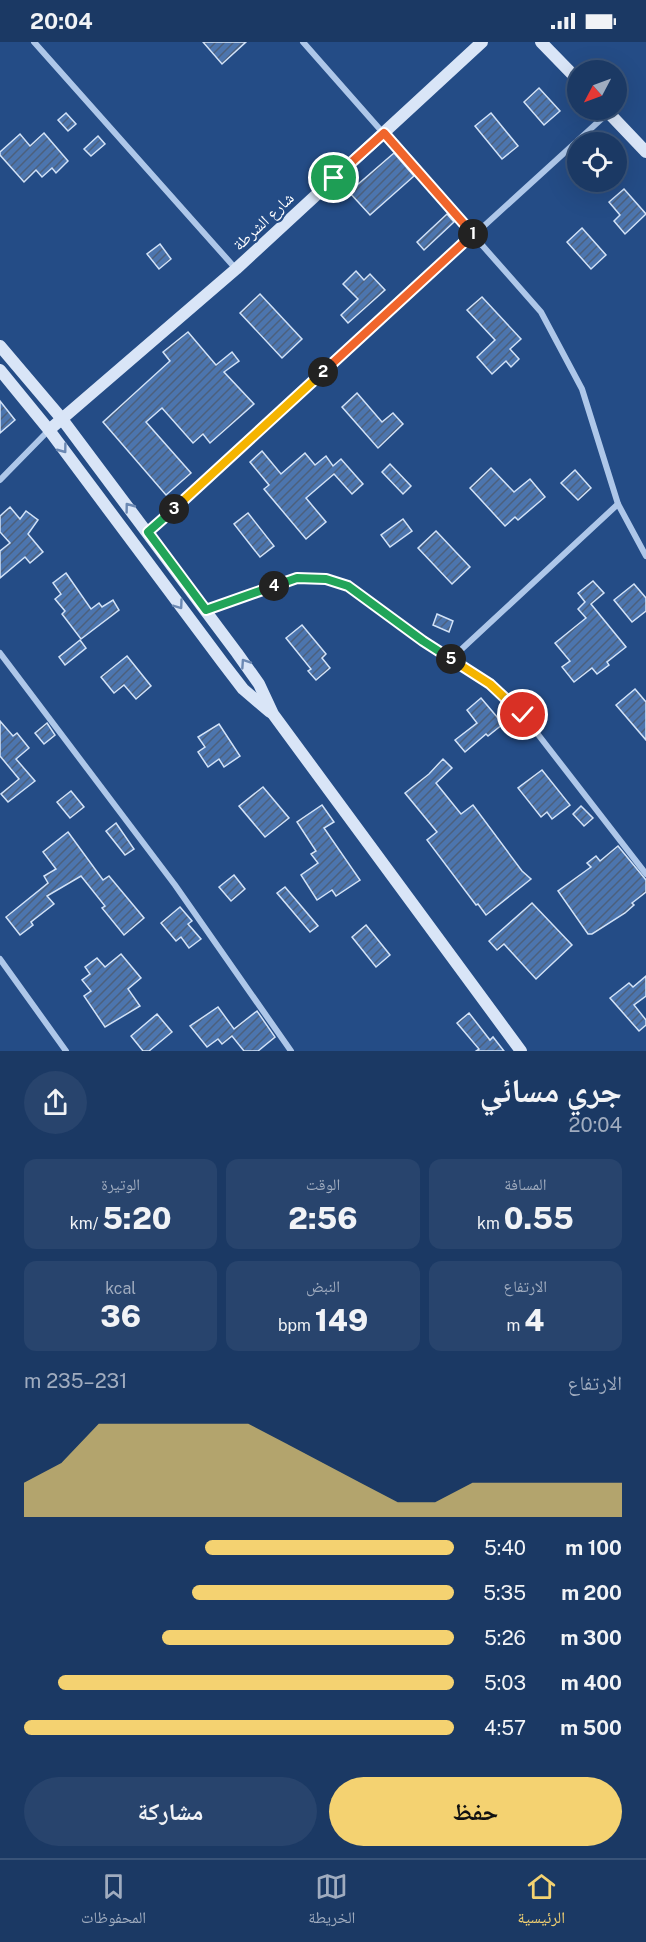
<!DOCTYPE html>
<html lang="ar">
<meta charset="utf-8">
<style>
body{margin:0;font-family:"Public Sans","Noto Naskh Arabic",sans-serif;background:#28446d;color:#f1f3f6;direction:rtl;height:100vh;display:flex;flex-direction:column;font-size:22px;white-space:nowrap}
*{box-sizing:border-box;margin:0}
p{font-size:20px;color:#a0acbf}
.icon{flex:none;width:33px;height:33px;fill:none;stroke:currentColor;stroke-width:2;stroke-linecap:round;stroke-linejoin:round}
.map{position:relative;height:1009px;overflow:hidden;direction:ltr}
.details{display:flex;flex-direction:column;background:#1b3964;flex:1}
.details>*{flex:none}
.needle{width:39px;rotate:229deg}
.fabs{position:absolute;left:567px;top:18px;display:grid;gap:12px}
.fabs a{display:grid;place-items:center;width:60px;height:60px;border-radius:50%;background:#1b3964;box-shadow:0 6px 24px #0002,0 0 0 2px #395378;font-size:30px}
.pin{position:absolute;display:grid;place-items:center;width:51px;height:51px;color:#fff;margin:-26px;border:3px solid #fff;border-radius:50%;box-shadow:0 2px 6px #0007}
.km{position:absolute;width:30px;height:30px;margin:-15px;border-radius:50%;background:#222;color:#fff;font-size:16px;line-height:30px;text-align:center}
.round{display:grid;place-items:center;flex:none;width:63px;height:63px;border-radius:32px;background:#28446d}
.summary{display:flex;align-items:center;justify-content:space-between;height:102px;padding:0 24px}
h1{font-size:33px;font-weight:800;line-height:45px}
.figures{display:grid;grid-template-columns:repeat(3,1fr);gap:9px;height:102px;padding:6px 24px}
.figures div{display:grid;align-content:center;border-radius:12px;background:#28446d;text-align:center}
.figures b{font-size:30px;font-weight:800}
.figures small{font-size:16px;font-weight:400}
.figures p{font-size:16px}
.chart{height:168px;padding:12px 24px}
.chart p{display:flex;justify-content:space-between}
.chart svg{width:100%;height:108px;margin-top:6px;fill:#f4d271;opacity:.7}
.button{display:flex;gap:12px;margin-top:auto;padding:12px 24px}
.button a{flex:1;height:69px;border-radius:36px;background:#f4d271;color:#111;font-size:24px;font-weight:800;line-height:69px;text-align:center}
.button a+a{background:#28446d;color:#f1f3f6}
ul{padding:0 24px;list-style:none;font-size:20px}
li{display:grid;grid-template-columns:96px 72px 1fr;align-items:center;height:45px}
li i{height:15px;border-radius:8px;background:#f4d271}
.status{display:flex;justify-content:space-between;align-items:center;height:42px;padding:0 30px;background:#1b3964;direction:ltr}
.status svg{height:16px;fill:currentColor}
.menu{display:flex;justify-content:space-around;align-items:center;height:84px;border-top:2px solid #395378;background:#1b3964;font-size:16px;color:#a0acbf}
.menu a{display:grid;justify-items:center;gap:3px}
.menu .active{color:#f4d271}
.map>svg:first-child{display:block}
.building{fill:url(#building-hatch);stroke:#d2e2f7;stroke-width:1.5}
.lines{fill:none;stroke-linecap:round;stroke-linejoin:round}
.street{stroke:#aec7e9;stroke-width:6}
.secondary{stroke:#d9e5f7;stroke-width:12}
.oneway{stroke:#6c89b3}
.split-1-casing{stroke:#fff;stroke-width:12}
.split-2-casing{stroke:#fff;stroke-width:12}
.split-3-casing{stroke:#fff;stroke-width:12}
.split-4-casing{stroke:#fff;stroke-width:12}
.split-5-casing{stroke:#fff;stroke-width:12}
.split-6-casing{stroke:#fff;stroke-width:12}
.split-1{stroke:#f0652b;stroke-width:8}
.split-2{stroke:#f0652b;stroke-width:8}
.split-3{stroke:#f5b400;stroke-width:8}
.split-4{stroke:#22a559;stroke-width:8}
.split-5{stroke:#22a559;stroke-width:8}
.split-6{stroke:#f5b400;stroke-width:8}
.labels{text-anchor:middle;stroke-width:4.5;stroke-linejoin:round;paint-order:stroke}
.street-label{font-size:16px;fill:#fff;stroke:#244c86}
</style>
<div class="status"><b>20:04</b><svg viewBox="0 0 49 12"><path d="M0 12V9h3v3zM5 12V6h3v6zM10 12V3h3v9zM15 12V0h3v12zM26 1h20v11H26zM47 4h2v5h-2z"/></svg></div>
<div class="map">
<svg width="646" height="1009" viewBox="0 0 646 1009">
<defs>
<pattern id="building-hatch" width="6" height="6" patternUnits="userSpaceOnUse" patternTransform="scale(1.5)"><rect width="6" height="6" fill="#4c75ae"/><path d="M-1 1l2-2M0 6l6-6M5 7l2-2" fill="none" stroke="#4c607d"/></pattern>
</defs>
<rect width="100%" height="100%" fill="#244c86"/>
<g class="building">
<path d="M 203,0 L 246,0 L 222,22 Z"/>
<path d="M 539,46 L 560,69 L 544,83 L 524,60 Z"/>
<path d="M 66,71 L 76,82 L 68,89 L 58,78 Z"/>
<path d="M 491,71 L 518,104 L 502,117 L 475,84 Z"/>
<path d="M 44,91 L 68,119 L 56,131 L 52,126 L 42,135 L 36,128 L 24,140 L 0,113 L 0,110 L 20,92 L 30,104 Z"/>
<path d="M 98,94 L 105,102 L 91,114 L 84,107 Z"/>
<path d="M 394,111 L 414,134 L 370,173 L 349,150 Z"/>
<path d="M 624,147 L 646,172 L 625,192 L 614,179 L 620,173 L 609,160 Z"/>
<path d="M 447,172 L 454,180 L 424,208 L 417,200 Z"/>
<path d="M 582,186 L 606,213 L 591,227 L 567,200 Z"/>
<path d="M 160,202 L 171,217 L 159,227 L 147,212 Z"/>
<path d="M 356,229 L 364,238 L 370,232 L 385,248 L 348,281 L 341,273 L 358,257 L 343,242 Z"/>
<path d="M 260,252 L 302,297 L 282,316 L 240,271 Z"/>
<path d="M 482,255 L 521,297 L 510,307 L 519,317 L 511,325 L 506,319 L 492,332 L 477,315 L 495,298 L 467,268 Z"/>
<path d="M 188,290 L 216,323 L 232,310 L 239,319 L 224,330 L 254,362 L 210,401 L 203,392 L 193,401 L 162,366 L 146,380 L 191,431 L 166,453 L 103,380 L 170,319 L 163,310 Z"/>
<path d="M 357,351 L 382,380 L 393,371 L 403,382 L 378,406 L 342,365 Z"/>
<path d="M 0,359 L 15,378 L 0,391 Z"/>
<path d="M 262,409 L 281,432 L 305,411 L 315,423 L 326,414 L 333,424 L 341,417 L 363,442 L 352,452 L 334,432 L 306,456 L 326,480 L 306,497 L 264,447 L 269,443 L 250,420 Z"/>
<path d="M 390,422 L 411,444 L 403,452 L 382,430 Z"/>
<path d="M 491,426 L 514,450 L 530,437 L 545,455 L 518,478 L 515,475 L 505,484 L 470,446 Z"/>
<path d="M 575,428 L 591,446 L 578,458 L 561,441 Z"/>
<path d="M 10,465 L 20,477 L 26,469 L 38,478 L 28,492 L 43,510 L 30,521 L 25,515 L 0,536 L 0,509 L 10,501 L 0,490 L 0,474 Z"/>
<path d="M 248,471 L 274,504 L 260,515 L 234,482 Z"/>
<path d="M 403,477 L 412,489 L 390,505 L 381,493 Z"/>
<path d="M 436,489 L 470,525 L 452,542 L 418,506 Z"/>
<path d="M 66,531 L 91,567 L 99,561 L 102,565 L 113,558 L 119,568 L 81,597 L 62,572 L 65,569 L 55,557 L 61,552 L 53,541 Z"/>
<path d="M 593,539 L 604,551 L 591,562 L 626,605 L 607,620 L 609,623 L 597,632 L 592,626 L 574,640 L 562,625 L 570,619 L 555,601 L 586,576 L 578,567 L 585,560 L 578,551 Z"/>
<path d="M 634,542 L 646,556 L 646,569 L 632,580 L 614,558 Z"/>
<path d="M 437,572 L 453,579 L 449,590 L 433,583 Z"/>
<path d="M 302,583 L 326,612 L 322,616 L 330,626 L 316,638 L 308,629 L 311,627 L 286,596 Z"/>
<path d="M 80,598 L 86,606 L 65,623 L 59,615 Z"/>
<path d="M 127,614 L 151,644 L 136,657 L 124,643 L 114,651 L 101,635 Z"/>
<path d="M 635,647 L 646,660 L 646,698 L 616,663 Z"/>
<path d="M 481,656 L 503,682 L 488,694 L 486,692 L 465,710 L 455,698 L 477,681 L 467,668 Z"/>
<path d="M 0,679 L 13,694 L 17,691 L 29,706 L 16,717 L 35,739 L 8,760 L 1,752 L 19,737 L 0,714 Z"/>
<path d="M 47,681 L 55,693 L 44,702 L 35,691 Z"/>
<path d="M 219,682 L 240,714 L 224,725 L 219,717 L 208,725 L 198,710 L 205,705 L 198,695 Z"/>
<path d="M 443,717 L 452,726 L 436,741 L 461,772 L 473,763 L 522,829 L 531,837 L 486,873 L 478,862 L 476,863 L 427,798 L 437,790 L 405,751 L 429,732 Z"/>
<path d="M 542,728 L 570,763 L 552,777 L 547,770 L 541,775 L 518,746 Z"/>
<path d="M 263,745 L 289,776 L 265,795 L 239,764 Z"/>
<path d="M 71,749 L 84,765 L 70,776 L 57,760 Z"/>
<path d="M 322,763 L 334,780 L 324,786 L 360,838 L 336,854 L 332,848 L 317,858 L 301,833 L 318,821 L 311,812 L 316,809 L 297,780 Z"/>
<path d="M 581,764 L 593,776 L 584,784 L 573,772 Z"/>
<path d="M 116,781 L 134,807 L 125,813 L 106,789 Z"/>
<path d="M 68,790 L 103,838 L 109,834 L 144,876 L 124,893 L 102,866 L 105,864 L 81,834 L 47,854 L 54,862 L 31,880 L 33,883 L 20,893 L 6,875 L 48,841 L 44,834 L 56,827 L 43,810 Z"/>
<path d="M 618,804 L 646,838 L 646,850 L 632,861 L 634,863 L 625,871 L 592,892 L 588,892 L 558,849 L 591,825 L 587,821 L 596,814 L 600,819 Z"/>
<path d="M 234,833 L 245,847 L 231,859 L 219,845 Z"/>
<path d="M 285,845 L 318,884 L 310,890 L 277,851 Z"/>
<path d="M 532,861 L 572,903 L 536,937 L 504,902 L 497,908 L 489,899 Z"/>
<path d="M 180,865 L 192,879 L 188,882 L 201,897 L 189,906 L 181,895 L 176,899 L 161,881 Z"/>
<path d="M 366,883 L 390,913 L 376,925 L 352,895 Z"/>
<path d="M 121,912 L 141,936 L 128,947 L 140,964 L 105,985 L 84,954 L 91,949 L 82,938 L 90,932 L 85,925 L 97,916 L 105,925 Z"/>
<path d="M 646,934 L 646,954 L 634,963 L 646,978 L 646,983 L 639,989 L 610,956 L 629,941 L 633,945 Z"/>
<path d="M 218,965 L 234,987 L 257,969 L 275,995 L 258,1009 L 244,1009 L 232,994 L 222,1002 L 218,997 L 207,1005 L 190,984 Z"/>
<path d="M 469,971 L 490,998 L 493,995 L 504,1009 L 476,1009 L 479,1007 L 457,981 Z"/>
<path d="M 157,972 L 172,990 L 149,1009 L 143,1009 L 131,994 Z"/>
</g>
<g class="lines">
<g class="street">
<path d="M 34,0 L 236,227"/>
<path d="M 303,0 L 541,270 L 582,347 L 618,462 L 646,514"/>
<path d="M 0,438 L 49,388"/>
<path d="M 148,490 L 608,71"/>
<path d="M 206,568 L 297,536 L 326,537 L 348,545 L 424,599 L 490,642 L 523,673 L 646,832"/>
<path d="M 0,611 L 175,843 L 291,1009"/>
<path d="M 451,617 L 618,462"/>
<path d="M 0,917 L 66,1009"/>
</g>
<g class="secondary">
<path d="M 541,0 L 578,38"/>
<path d="M 606,68 L 646,110"/>
<path d="M 0,304 L 62,377 L 237,611 L 259,642 L 273,672 L 521,1009"/>
<path d="M 0,328 L 49,388 L 223,621 L 243,647 L 270,670"/>
<path d="M 49,388 L 236,227 L 482,0"/>
</g>
</g>
<defs><path id="oneway-chevron" d="M-2-3.5L2.5 0L-2 3.5" fill="none" stroke-width="1.6" stroke-linecap="round" stroke-linejoin="round" transform="scale(1.5)"/></defs>
<g class="oneway">
<use href="#oneway-chevron" transform="translate(63 407) rotate(53)"/>
<use href="#oneway-chevron" transform="translate(129 465) rotate(-127)"/>
<use href="#oneway-chevron" transform="translate(179 563) rotate(54)"/>
<use href="#oneway-chevron" transform="translate(245 621) rotate(-124)"/>
</g>
<g class="lines">
<defs>
<path id="split-1" d="M 334,136 L 384,91 L 473,192"/>
<path id="split-2" d="M 323,330 L 473,192"/>
<path id="split-3" d="M 174,467 L 323,330"/>
<path id="split-4" d="M 174,467 L 148,490 L 206,568 L 274,544"/>
<path id="split-5" d="M 274,544 L 297,536 L 326,537 L 348,544 L 423,599 L 451,617"/>
<path id="split-6" d="M 451,617 L 490,642 L 523,673"/>
</defs>
<use href="#split-1" class="split-1-casing"/>
<use href="#split-2" class="split-2-casing"/>
<use href="#split-3" class="split-3-casing"/>
<use href="#split-4" class="split-4-casing"/>
<use href="#split-5" class="split-5-casing"/>
<use href="#split-6" class="split-6-casing"/>
<use href="#split-1" class="split-1"/>
<use href="#split-2" class="split-2"/>
<use href="#split-3" class="split-3"/>
<use href="#split-4" class="split-4"/>
<use href="#split-5" class="split-5"/>
<use href="#split-6" class="split-6"/>
</g>
<g class="labels">
<g class="street-label">
<text transform="translate(263 179) rotate(-43)" y="6">شارع الشرطة</text>
</g>
</g>
</svg>
<div class="fabs">
<a><svg class="needle" viewBox="-14 -14 28 28"><path d="M0-13l5 13h-10z" fill="#e53935"/><path d="M0 13l5-13h-10z" fill="#a0acbf"/></svg></a>
<a><svg class="icon" aria-label="locate" viewBox="0 0 24 24"><circle cx="12" cy="12" r="6"/><path d="M12 2v4M12 18v4M2 12h4M18 12h4"/></svg></a>
</div>
<div class="pin" style="left:334px;top:136px;background:#1e9e55"><svg class="icon" aria-label="arrive" viewBox="0 0 24 24"><path d="M6 21V4h12l-3 4 3 4H6"/></svg></div>
<div class="pin" style="left:523px;top:673px;background:#d93025"><svg class="icon" aria-label="check" viewBox="0 0 24 24"><path d="M5 12l5 5 9-10"/></svg></div>
<b class="km" style="left:473px;top:192px">1</b>
<b class="km" style="left:323px;top:330px">2</b>
<b class="km" style="left:174px;top:467px">3</b>
<b class="km" style="left:274px;top:544px">4</b>
<b class="km" style="left:451px;top:617px">5</b>
</div>
<section class="details">
<div class="summary"><div><h1>جري مسائي</h1><p>20:04</p></div><a class="round"><svg class="icon" aria-label="share" viewBox="0 0 24 24"><path d="M12 15V3M7 8l5-5 5 5M5 13v7h14v-7"/></svg></a></div>
<div class="figures">
<div><p>المسافة</p><b>0.55<small> km</small></b></div>
<div><p>الوقت</p><b>2:56</b></div>
<div><p>الوتيرة</p><b>5:20<small> /km</small></b></div>
</div>
<div class="figures">
<div><p>الارتفاع</p><b>4<small> m</small></b></div>
<div><p>النبض</p><b>149<small> bpm</small></b></div>
<div><p>kcal</p><b>36</b></div>
</div>
<div class="chart"><p><span>الارتفاع</span>231–235 m</p>
<svg viewBox="0 0 160 44" preserveAspectRatio="none"><path d="M0 44V30L10 22L20 6L30 6L40 6L50 6L60 6L70 14L80 22L90 30L100 38L110 38L120 30L130 30L140 30L150 30L160 30V44z"/></svg>
</div>
<ul>
<li><b>100 m</b>5:40<i style="width:58%"></i></li>
<li><b>200 m</b>5:35<i style="width:61%"></i></li>
<li><b>300 m</b>5:26<i style="width:68%"></i></li>
<li><b>400 m</b>5:03<i style="width:92%"></i></li>
<li><b>500 m</b>4:57<i style="width:100%"></i></li>
</ul>
<div class="button"><a>حفظ</a><a>مشاركة</a></div>
</section>
<nav class="menu">
<a class="active"><svg class="icon" aria-label="home" viewBox="0 0 24 24"><path d="M3 11l9-7 9 7M6 9v11h12V9"/></svg>الرئيسية</a>
<a><svg class="icon" aria-label="map" viewBox="0 0 24 24"><path d="M3 6l6-2 6 2 6-2v14l-6 2-6-2-6 2zM9 4v14M15 6v14"/></svg>الخريطة</a>
<a><svg class="icon" aria-label="saved" viewBox="0 0 24 24"><path d="M7 4h10v16l-5-4-5 4z"/></svg>المحفوظات</a>
</nav>
